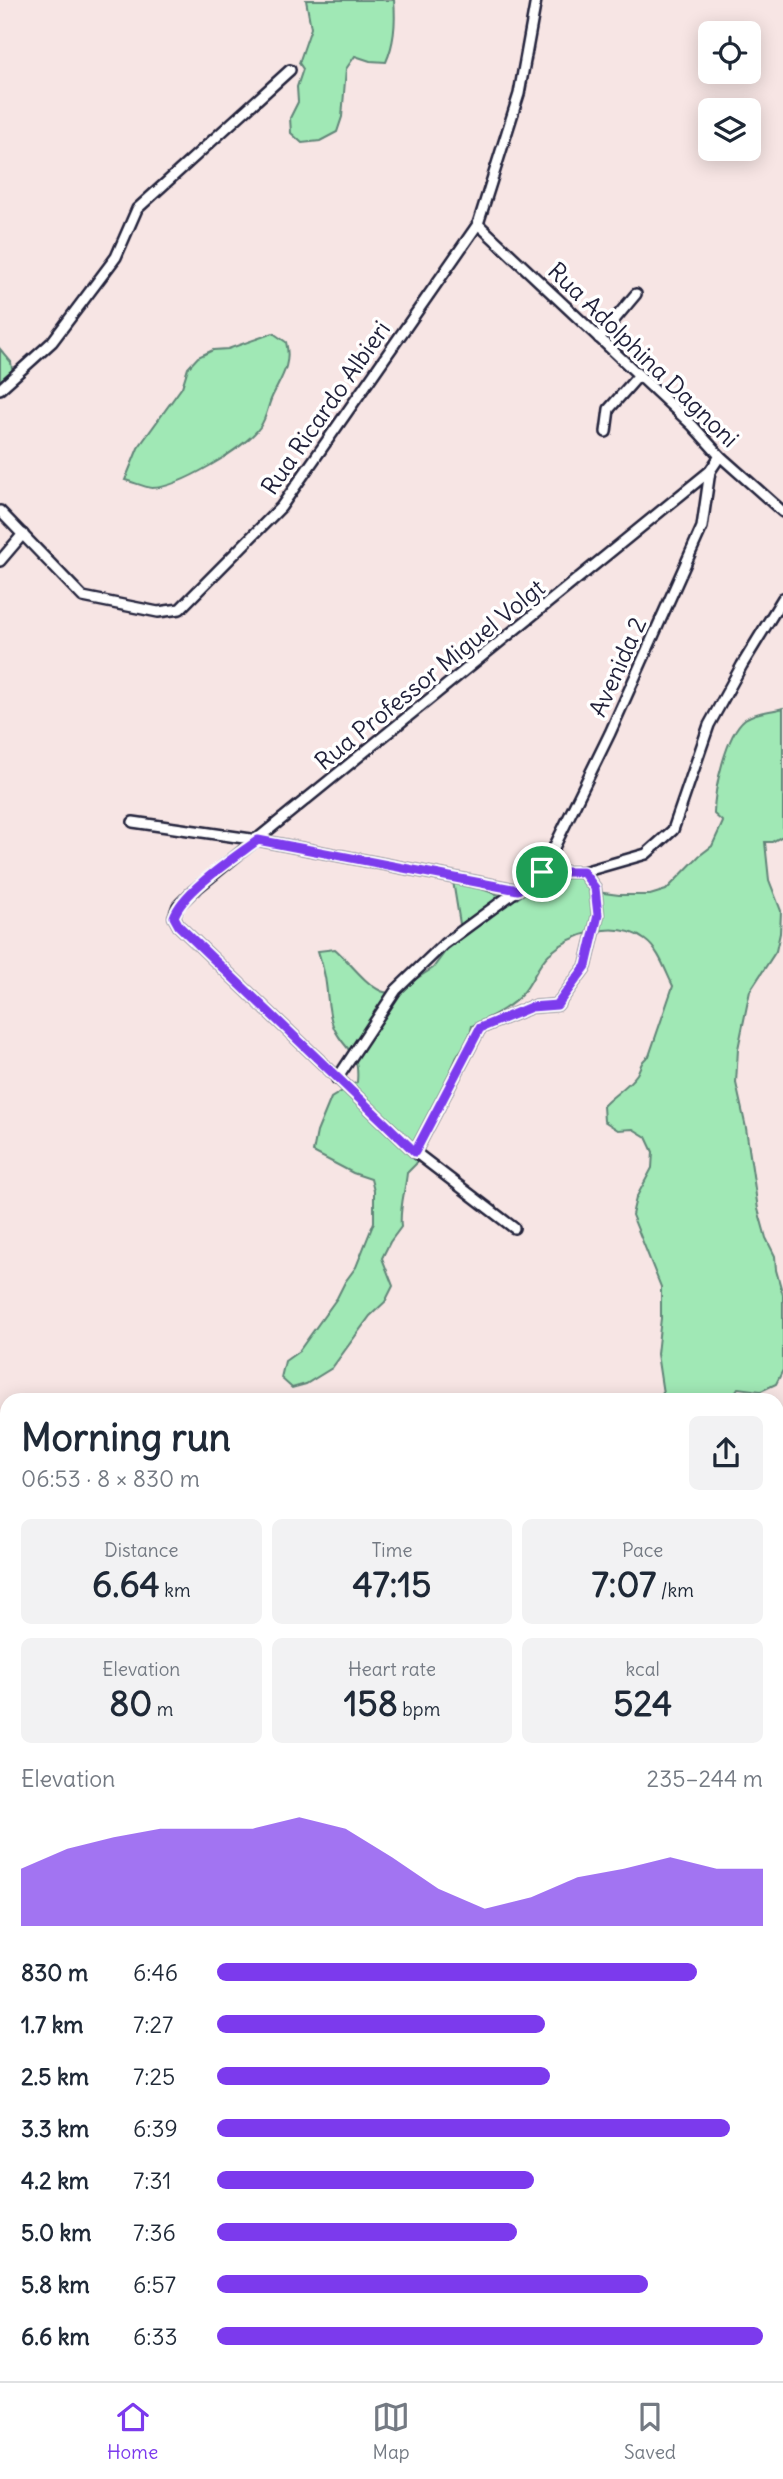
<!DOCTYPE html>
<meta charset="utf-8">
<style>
body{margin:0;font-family:Delius,sans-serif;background:#f2f2f3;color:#1f2937;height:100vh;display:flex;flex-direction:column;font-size:26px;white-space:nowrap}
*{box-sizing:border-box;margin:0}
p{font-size:23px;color:#747a83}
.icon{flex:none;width:38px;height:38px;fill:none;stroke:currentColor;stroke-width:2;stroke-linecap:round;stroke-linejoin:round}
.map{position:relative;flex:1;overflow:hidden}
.details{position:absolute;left:0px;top:1393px;width:784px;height:989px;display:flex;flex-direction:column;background:#fff;border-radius:21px 21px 0 0;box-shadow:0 4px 18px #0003}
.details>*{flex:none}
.controls{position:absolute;left:698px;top:21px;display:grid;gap:14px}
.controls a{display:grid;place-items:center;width:63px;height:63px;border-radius:10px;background:#fff;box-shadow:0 4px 18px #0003;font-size:35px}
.pin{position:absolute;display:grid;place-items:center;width:60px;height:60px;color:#fff;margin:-30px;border:4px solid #fff;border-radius:50%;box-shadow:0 2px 7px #0007}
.round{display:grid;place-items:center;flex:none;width:74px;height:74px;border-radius:10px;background:#f2f2f3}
.headline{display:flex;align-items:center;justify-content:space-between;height:119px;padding:0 21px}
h1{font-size:38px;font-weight:800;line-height:52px}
.stats{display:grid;grid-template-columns:repeat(3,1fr);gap:10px;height:119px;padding:7px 21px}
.stats div{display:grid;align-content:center;border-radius:10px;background:#f2f2f3;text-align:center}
.stats b{font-size:35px;font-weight:800}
.stats small{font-size:19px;font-weight:400}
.stats p{font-size:19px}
.chart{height:196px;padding:14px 21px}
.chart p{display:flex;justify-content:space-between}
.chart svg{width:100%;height:126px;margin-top:7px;fill:#7c3aed;opacity:.7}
ul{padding:0 21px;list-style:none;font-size:23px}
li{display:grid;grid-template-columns:112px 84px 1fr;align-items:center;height:52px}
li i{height:18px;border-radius:9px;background:#7c3aed}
.dock{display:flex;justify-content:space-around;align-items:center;height:98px;border-top:2px solid #e0e1e3;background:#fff;font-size:19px;color:#747a83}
.dock a{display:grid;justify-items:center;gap:4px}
.dock .on{color:#7c3aed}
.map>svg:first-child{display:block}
.green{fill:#a0e8b5;stroke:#618578;stroke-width:2}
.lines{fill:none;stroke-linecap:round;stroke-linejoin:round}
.minor-casing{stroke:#22223b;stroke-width:14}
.motorway-casing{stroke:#22223b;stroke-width:21}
.minor{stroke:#fff;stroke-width:9}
.motorway{stroke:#fff;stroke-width:16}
.route-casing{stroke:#fff;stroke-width:14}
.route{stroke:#7c3aed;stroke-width:9}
.labels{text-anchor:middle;stroke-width:7;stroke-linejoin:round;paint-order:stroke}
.street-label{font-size:24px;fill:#22223b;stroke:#fff}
</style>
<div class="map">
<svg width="783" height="2381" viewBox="0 0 783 2381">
<rect width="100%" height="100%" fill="#f7e5e4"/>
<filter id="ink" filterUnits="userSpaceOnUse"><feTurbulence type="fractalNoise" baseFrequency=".0143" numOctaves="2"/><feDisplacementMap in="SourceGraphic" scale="14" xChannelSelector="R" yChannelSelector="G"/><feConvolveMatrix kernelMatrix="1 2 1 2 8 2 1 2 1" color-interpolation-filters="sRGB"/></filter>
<g filter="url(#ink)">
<g class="green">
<path d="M 306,0 L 394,0 C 396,22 395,42 386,62 L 370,61 L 355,56 L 346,69 L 342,117 L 337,132 L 320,141 L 302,143 L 291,133 L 290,118 L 298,102 L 297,87 L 303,69 L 299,63 L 311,28 Z"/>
<path d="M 273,333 L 286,342 C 292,364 281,378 272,397 C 267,408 267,417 260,427 C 244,449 178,488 152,488 C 144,487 133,482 125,480 L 138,448 L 182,387 L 188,368 L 198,357 L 213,350 L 228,349 Z"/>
<path d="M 0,349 L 11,362 L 13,376 L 0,385 Z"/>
<path d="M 783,708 L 783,836 L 772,842 L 765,842 L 769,880 L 781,911 L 780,933 L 776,951 L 750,991 L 738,1049 L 736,1083 L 746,1128 L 758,1209 L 766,1238 L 775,1256 L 776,1270 L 783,1295 L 783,1370 L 776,1384 L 761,1391 L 738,1388 L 730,1400 L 664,1400 L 657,1354 L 661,1318 L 661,1287 L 632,1215 L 636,1198 L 652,1168 L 653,1152 L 646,1137 L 633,1129 L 618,1130 L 604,1121 L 603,1106 C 613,1095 628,1087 637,1074 C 641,1067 641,1060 649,1056 L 673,986 C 665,970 659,950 645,940 C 617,919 573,933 549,954 C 537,965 533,982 522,994 C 509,1009 489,1017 472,1026 L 468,1043 L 458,1054 L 438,1101 L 416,1164 L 407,1173 C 405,1192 399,1209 401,1227 L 390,1242 L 382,1258 L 393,1286 L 385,1302 L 370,1316 L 332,1368 L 306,1384 L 292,1388 L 281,1378 L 285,1361 L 299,1351 L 337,1298 L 345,1282 L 356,1267 L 374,1222 L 374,1191 L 371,1179 L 353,1173 L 313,1152 L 317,1132 L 331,1098 L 357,1082 C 360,1050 345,1052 334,1028 C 328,1015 328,997 326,984 C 325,973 321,961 318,951 L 335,949 C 349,961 364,983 381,991 C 385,993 393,993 397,995 L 408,984 L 433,968 L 461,930 L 453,881 C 476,883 494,897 517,899 C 538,884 552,872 579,869 L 587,880 L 589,891 L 619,895 L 650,895 L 666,890 L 699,856 L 712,846 L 723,822 L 714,814 C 714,790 726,734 745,719 C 757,711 770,712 783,708 Z"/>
<path d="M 0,1723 L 7,1739 L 7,1778 L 0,1762 Z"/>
<path d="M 783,1819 L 783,1870 L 777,1882 L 777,1822 Z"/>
<path d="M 777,1884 L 783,1884 L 783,2210 L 777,2202 Z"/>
<path d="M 7,2273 L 7,2364 L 0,2342 L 0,2278 Z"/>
<path d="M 566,2375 L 601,2375 L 602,2381 L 563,2381 Z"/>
</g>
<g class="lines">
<defs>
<g id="minor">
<path d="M 478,224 L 693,426 L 720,456 L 783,512"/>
<path d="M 599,338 L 636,294"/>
<path d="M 0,389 L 52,342 L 116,257 L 137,209 L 290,70"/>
<path d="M 606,432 L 609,409 L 639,375"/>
<path d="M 0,511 L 83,597 L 158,612 L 180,609 L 281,507 L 478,224 L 519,94 L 536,0"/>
<path d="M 0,561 L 23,534"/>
<path d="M 133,822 L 258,840 L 518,890"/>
<path d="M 583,872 L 646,854 L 673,830 L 709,725 L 742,665 L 783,598"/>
<path d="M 337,1079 L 396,990 L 444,944 L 542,872 L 610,733 L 702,527 L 710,471"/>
<path d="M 415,1152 L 480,1028 L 531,1007 L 557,1005 L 586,966 L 598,915 L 595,888 L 583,872 L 542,872"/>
<path d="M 514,1228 L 415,1152 L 179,926 L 174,917 L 178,906 L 192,892 L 710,471 L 720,456"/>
<path d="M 0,2229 L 7,2249"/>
<path d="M 0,2366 L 2,2381"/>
<path d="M 27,2375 L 27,2381"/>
<path d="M 362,2375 L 362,2381"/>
</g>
<g id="motorway">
<path d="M 0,1704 L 7,1718"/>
<path d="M 0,1784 L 7,1801"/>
<path d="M 162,2375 L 162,2381"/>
<path d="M 195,2375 L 195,2381"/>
</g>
</defs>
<use href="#minor" class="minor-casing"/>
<use href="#motorway" class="motorway-casing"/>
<use href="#minor" class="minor"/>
<use href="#motorway" class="motorway"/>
</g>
</g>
<g class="lines" filter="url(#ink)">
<defs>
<path id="route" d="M 258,840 L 518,890 L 542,872 L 583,872 L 595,888 L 598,915 L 586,966 L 557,1005 L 531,1007 L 480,1028 L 415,1152 L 179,926 L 174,917 C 183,891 234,858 258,840 Z"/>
</defs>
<use href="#route" class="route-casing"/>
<use href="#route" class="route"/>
</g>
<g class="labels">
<g class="street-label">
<text transform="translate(643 355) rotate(44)" y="8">Rua Adolphina Dagnoni</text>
<text transform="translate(326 408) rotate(-55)" y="8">Rua Ricardo Albieri</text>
<text transform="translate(618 667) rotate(-66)" y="8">Avenida 2</text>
<text transform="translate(430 675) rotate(-39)" y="8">Rua Professor Miguel Volgt</text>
</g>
</g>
</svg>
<div class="controls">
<a><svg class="icon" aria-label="locate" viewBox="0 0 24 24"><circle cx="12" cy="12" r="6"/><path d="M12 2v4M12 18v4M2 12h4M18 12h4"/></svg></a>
<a><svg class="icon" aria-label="layers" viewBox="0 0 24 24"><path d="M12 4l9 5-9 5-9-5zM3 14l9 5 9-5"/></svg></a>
</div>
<div class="pin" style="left:542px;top:872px;background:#1e9e55"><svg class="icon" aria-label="arrive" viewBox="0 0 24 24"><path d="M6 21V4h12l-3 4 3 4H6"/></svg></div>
<section class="details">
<div class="headline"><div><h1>Morning run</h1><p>06:53 · 8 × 830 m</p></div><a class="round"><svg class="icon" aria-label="share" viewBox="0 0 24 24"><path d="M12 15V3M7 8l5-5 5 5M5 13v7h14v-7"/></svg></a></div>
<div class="stats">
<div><p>Distance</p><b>6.64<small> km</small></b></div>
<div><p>Time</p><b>47:15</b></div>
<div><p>Pace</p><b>7:07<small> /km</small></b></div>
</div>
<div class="stats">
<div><p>Elevation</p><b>80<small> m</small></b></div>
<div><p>Heart rate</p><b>158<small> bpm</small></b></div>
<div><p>kcal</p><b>524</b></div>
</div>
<div class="chart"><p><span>Elevation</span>235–244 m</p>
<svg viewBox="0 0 160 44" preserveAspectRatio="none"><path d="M0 44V24L10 17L20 13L30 10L40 10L50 10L60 6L70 10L80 20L90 31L100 38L110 34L120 27L130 24L140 20L150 24L160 24V44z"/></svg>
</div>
<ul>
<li><b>830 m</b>6:46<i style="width:88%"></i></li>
<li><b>1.7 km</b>7:27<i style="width:60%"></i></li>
<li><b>2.5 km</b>7:25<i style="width:61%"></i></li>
<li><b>3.3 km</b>6:39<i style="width:94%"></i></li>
<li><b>4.2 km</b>7:31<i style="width:58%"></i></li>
<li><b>5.0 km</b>7:36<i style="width:55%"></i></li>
<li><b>5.8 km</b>6:57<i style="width:79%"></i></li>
<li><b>6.6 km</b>6:33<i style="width:100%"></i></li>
</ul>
</section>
</div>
<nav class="dock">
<a class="on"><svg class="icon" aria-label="home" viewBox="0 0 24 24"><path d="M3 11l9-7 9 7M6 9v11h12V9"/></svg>Home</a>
<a><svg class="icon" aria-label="map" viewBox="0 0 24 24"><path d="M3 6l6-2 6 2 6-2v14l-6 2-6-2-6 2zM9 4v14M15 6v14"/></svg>Map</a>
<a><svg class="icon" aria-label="saved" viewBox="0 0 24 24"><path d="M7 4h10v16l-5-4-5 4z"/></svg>Saved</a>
</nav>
